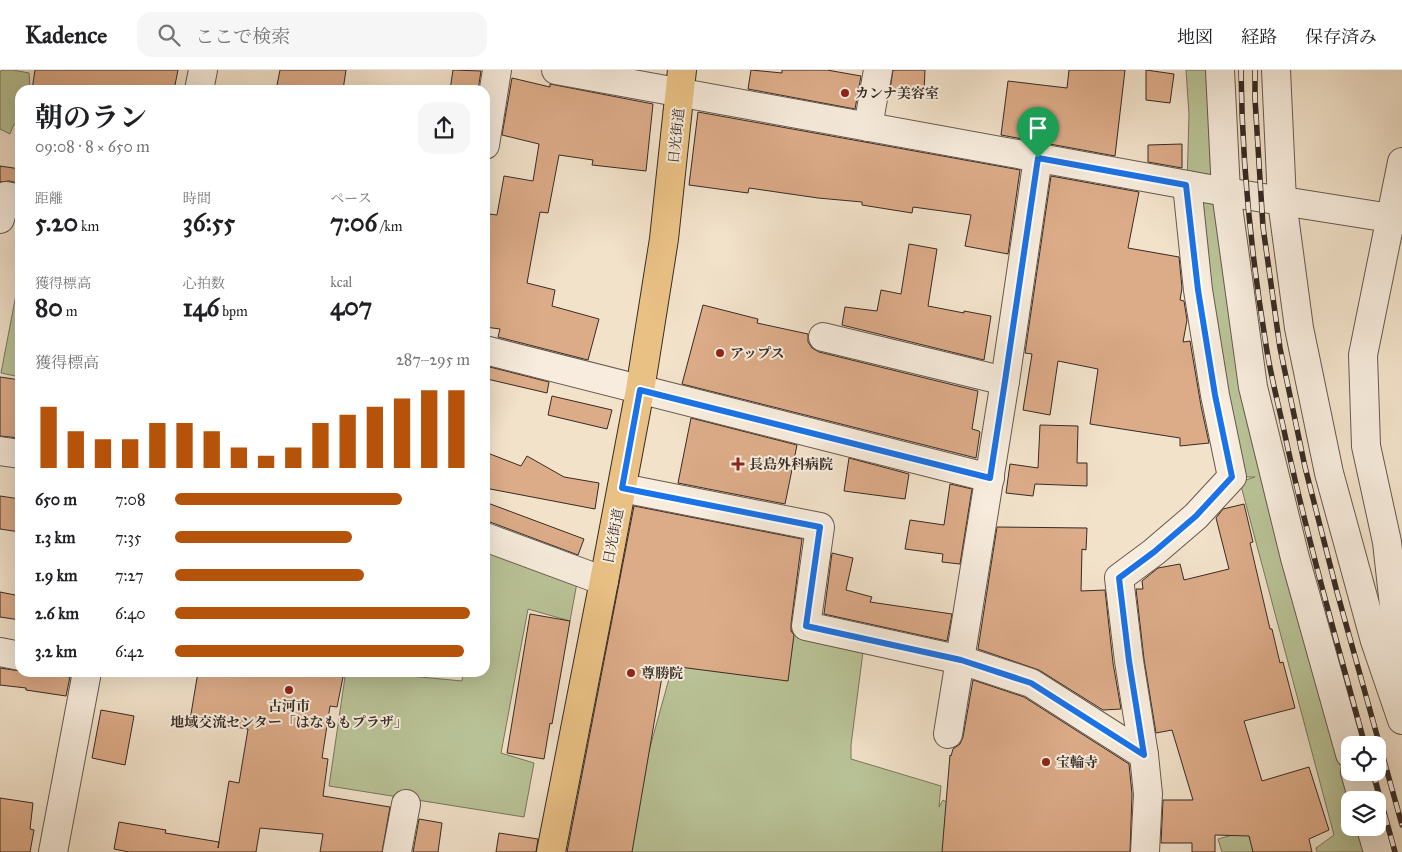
<!DOCTYPE html>
<html lang="ja">
<meta charset="utf-8">
<style>
body{margin:0;font-family:"IM FELL Great Primer","Noto Serif JP",serif;background:#f6f6f6;color:#202124;height:100vh;display:flex;flex-direction:column;font-size:19px;white-space:nowrap}
*{box-sizing:border-box;margin:0}
p{font-size:16px;color:#757577}
.icon{flex:none;width:28px;height:28px;fill:none;stroke:currentColor;stroke-width:2;stroke-linecap:round;stroke-linejoin:round}
.map{position:relative;flex:1;overflow:hidden}
.details{position:absolute;left:15px;top:15px;width:475px;height:592px;display:flex;flex-direction:column;background:#fff;border-radius:15px;box-shadow:0 5px 20px #0002}
.details>*{flex:none}
.fabs{position:absolute;left:1341px;top:666px;display:grid;gap:10px}
.fabs a{display:grid;place-items:center;width:45px;height:45px;border-radius:10px;background:#fff;box-shadow:0 5px 20px #0002;font-size:25px}
.pin{position:absolute;display:grid;place-items:center;width:42px;height:42px;color:#fff;margin:-51px -21px;border-radius:50% 50% 50% 0;rotate:-45deg;box-shadow:0 0 5px #0007}
.pin .icon{rotate:45deg}
.round{display:grid;place-items:center;flex:none;width:52px;height:52px;border-radius:15px;background:#f6f6f6}
.overview{display:flex;align-items:center;justify-content:space-between;height:85px;padding:0 20px}
h1{font-size:28px;font-weight:700;line-height:38px}
.metrics{display:grid;grid-template-columns:repeat(3,1fr);gap:8px;height:85px;padding:5px 20px}
.metrics div{display:grid;align-content:center}
.metrics b{font-size:25px;font-weight:700}
.metrics small{font-size:14px;font-weight:400}
.metrics p{font-size:14px}
.chart{height:140px;padding:10px 20px}
.chart p{display:flex;justify-content:space-between}
.chart svg{width:100%;height:90px;margin-top:5px;stroke:#b45309;stroke-width:6}
ul{padding:0 20px;list-style:none;font-size:16px}
li{display:grid;grid-template-columns:80px 60px 1fr;align-items:center;height:38px}
li i{height:12px;border-radius:6px;background:#b45309}
header{display:flex;align-items:center;gap:30px;box-sizing:border-box;height:70px;padding:0 25px;background:#fff;border-bottom:1px solid #e0e0e0}
header strong{font-size:24px}
nav{display:flex;gap:28px;margin-inline-start:auto;font-size:18px}
.search{width:350px;height:45px;background:#f6f6f6;display:flex;align-items:center;gap:12px;box-sizing:border-box;padding:0 18px;border-radius:15px;color:#757577;font-size:19px}
.map>svg:first-child{display:block}
.green{fill:#b9c397;stroke:#78775e}
.building{fill:#dcab88;stroke:#372b25}
.lines{fill:none;stroke-linecap:round;stroke-linejoin:round}
.minor-casing{stroke:#66594e;stroke-width:30}
.major-casing{stroke:#372b25;stroke-width:30}
.minor{stroke:#f7ecdd;stroke-width:28}
.major{stroke:#e9c185;stroke-width:28}
.rail-casing{stroke:#372b25;stroke-width:5.5}
.rail{stroke:#f7ecdd;stroke-width:4;stroke-dasharray:11;stroke-linecap:butt}
.route-casing{stroke:#fff;stroke-width:10}
.route{stroke:#1a73e8;stroke-width:6}
.poi-dot{fill:#8f2418;stroke:#f7ecdd;stroke-width:2}
.labels{text-anchor:middle;stroke-width:4;stroke-linejoin:round;paint-order:stroke}
.poi-label{font-size:14px;font-weight:bold;fill:#372b25;stroke:#f7ecdd;text-anchor:start}
.street-label{font-size:14px;fill:#372b25;stroke:#f7ecdd}
</style>
<header>
<strong>Kadence</strong>
<div class="search"><svg class="icon" aria-label="search" viewBox="0 0 24 24"><circle cx="10" cy="10" r="6"/><path d="M15 15l6 6"/></svg>ここで検索</div>
<nav><a>地図</a><a>経路</a><a>保存済み</a></nav>
</header>
<div class="map">
<svg width="1402" height="782" viewBox="0 0 1402 782">
<rect width="100%" height="100%" fill="#f2e2ca"/>
<filter id="stains"><feTurbulence type="fractalNoise" baseFrequency=".004" numOctaves="4"/><feColorMatrix values="0 0 0 0 .2 0 0 0 0 .09 0 0 0 0 .02 0 0 0 .5 -.17"/></filter>
<radialGradient id="worn" r=".72"><stop offset=".6" stop-color="#630" stop-opacity="0"/><stop offset="1" stop-color="#630" stop-opacity=".3"/></radialGradient>
<g class="green">
<path d="M 2,0 L 13,0 L 29,3 L 30,18 L 34,20 L 20,20 L 20,48 L 13,56 L 10,64 L 0,59 L 0,2 Z"/>
<path d="M 1186,0 L 1220,0 L 1253,317 L 1355,730 L 1350,730 L 1350,758 L 1363,758 L 1370,782 L 1317,782 L 1316,778 L 1334,765 L 1240,412 L 1255,407 L 1232,407 L 1187,115 L 1189,44 Z"/>
<path d="M 18,214 L 20,215 L 20,307 L 1,303 Z"/>
<path d="M 485,473 L 578,507 L 570,551 L 528,539 L 501,683 L 534,693 L 524,747 L 329,716 L 345,607 L 343,607 L 344,603 L 398,603 L 399,605 L 462,611 L 463,603 L 485,602 Z"/>
<path d="M 777,557 L 864,574 L 851,675 L 851,689 L 941,716 L 939,737 L 943,730 L 987,755 L 1064,782 L 621,782 L 672,598 L 683,595 Z"/>
<path d="M 1247,761 L 1260,782 L 1222,782 L 1218,769 Z"/>
</g>
<g class="building">
<path d="M 35,0 L 178,0 L 174,20 L 32,20 Z"/>
<path d="M 280,0 L 346,0 L 343,20 L 276,20 Z"/>
<path d="M 453,0 L 481,1 L 478,20 L 450,20 Z"/>
<path d="M 751,0 L 782,3 L 782,0 L 827,0 L 861,6 L 855,39 L 748,19 Z"/>
<path d="M 893,0 L 925,0 L 924,21 L 890,20 Z"/>
<path d="M 1069,0 L 1125,0 L 1115,86 L 1001,65 L 1008,11 L 1067,18 Z"/>
<path d="M 1146,0 L 1174,4 L 1170,33 L 1146,30 Z"/>
<path d="M 512,8 L 550,17 L 550,14 L 653,34 L 646,101 L 592,95 L 593,90 L 559,85 L 548,143 L 540,142 L 527,213 L 555,220 L 552,236 L 599,249 L 588,290 L 498,267 L 500,259 L 485,257 L 485,168 L 489,144 L 497,145 L 504,106 L 533,111 L 539,74 L 502,65 Z"/>
<path d="M 698,42 L 1020,100 L 1008,184 L 965,176 L 971,145 L 913,137 L 912,143 L 862,135 L 862,132 L 818,128 L 749,118 L 748,123 L 689,115 Z"/>
<path d="M 1182,74 L 1182,98 L 1148,92 L 1148,75 Z"/>
<path d="M 0,96 L 20,99 L 18,113 L 9,111 L 0,112 Z"/>
<path d="M 1051,106 L 1139,122 L 1128,178 L 1179,187 L 1182,218 L 1180,230 L 1184,231 L 1187,250 L 1183,272 L 1190,271 L 1201,336 L 1209,373 L 1180,376 L 1180,368 L 1090,354 L 1098,299 L 1058,291 L 1050,345 L 1023,340 L 1032,284 L 1025,283 Z"/>
<path d="M 909,174 L 937,179 L 928,236 L 964,243 L 964,241 L 991,246 L 984,290 L 842,255 L 845,237 L 877,241 L 881,220 L 901,224 Z"/>
<path d="M 703,235 L 758,249 L 757,253 L 808,264 L 808,272 L 812,278 L 819,282 L 978,321 L 972,359 L 979,361 L 980,362 L 976,388 L 682,314 Z"/>
<path d="M 490,297 L 549,312 L 547,323 L 487,309 Z"/>
<path d="M 0,307 L 20,310 L 20,368 L 0,366 Z"/>
<path d="M 552,326 L 612,340 L 607,359 L 548,345 Z"/>
<path d="M 691,348 L 797,375 L 785,434 L 678,413 Z"/>
<path d="M 1040,355 L 1078,356 L 1077,393 L 1087,393 L 1087,416 L 1035,414 L 1033,426 L 1006,423 L 1010,394 L 1038,398 Z"/>
<path d="M 485,382 L 521,396 L 527,386 L 564,407 L 599,413 L 595,439 L 485,418 Z"/>
<path d="M 849,388 L 909,404 L 905,429 L 844,421 Z"/>
<path d="M 950,414 L 972,419 L 960,494 L 942,492 L 943,484 L 905,479 L 910,450 L 944,455 Z"/>
<path d="M 0,426 L 20,429 L 20,462 L 0,459 Z"/>
<path d="M 485,432 L 584,469 L 578,485 L 490,452 L 485,452 Z"/>
<path d="M 1244,434 L 1253,472 L 1250,473 L 1270,559 L 1272,559 L 1280,593 L 1283,592 L 1295,638 L 1244,651 L 1262,711 L 1309,697 L 1329,760 L 1309,769 L 1312,782 L 1253,782 L 1249,766 L 1215,765 L 1215,782 L 1192,782 L 1192,773 L 1161,773 L 1163,730 L 1193,730 L 1172,660 L 1156,663 L 1144,589 L 1136,519 L 1143,519 L 1142,511 L 1158,498 L 1180,494 L 1184,510 L 1229,499 L 1216,448 L 1223,439 Z"/>
<path d="M 634,436 L 802,469 L 791,554 L 791,561 L 794,565 L 788,611 L 664,595 L 632,782 L 567,782 Z"/>
<path d="M 997,457 L 1087,458 L 1086,480 L 1082,479 L 1081,521 L 1105,520 L 1113,593 L 1121,639 L 1103,640 L 1039,600 L 978,579 Z"/>
<path d="M 832,483 L 853,488 L 846,520 L 872,527 L 870,532 L 952,544 L 947,571 L 824,544 Z"/>
<path d="M 0,522 L 20,526 L 20,550 L 0,547 Z"/>
<path d="M 530,544 L 570,551 L 552,654 L 550,653 L 544,689 L 507,683 Z"/>
<path d="M 0,598 L 20,601 L 20,602 L 38,602 L 70,607 L 66,626 L 26,620 L 26,618 L 0,615 Z"/>
<path d="M 198,602 L 344,602 L 337,637 L 330,636 L 322,688 L 328,689 L 323,726 L 390,737 L 382,782 L 320,782 L 323,764 L 260,758 L 256,782 L 129,782 L 114,779 L 119,752 L 166,760 L 165,763 L 219,772 L 218,778 L 229,711 L 239,713 L 248,659 L 190,650 Z"/>
<path d="M 973,610 L 1024,627 L 1129,694 L 1132,724 L 1130,782 L 942,782 L 950,685 L 951,686 L 953,679 L 960,674 L 963,667 Z"/>
<path d="M 101,640 L 134,646 L 125,695 L 92,688 Z"/>
<path d="M 0,728 L 33,733 L 30,759 L 34,760 L 30,782 L 0,782 Z"/>
<path d="M 419,749 L 442,753 L 438,782 L 413,782 Z"/>
<path d="M 499,763 L 538,769 L 536,782 L 496,782 Z"/>
</g>
<g class="lines">
<defs>
<g id="minor">
<path d="M 556,0 L 1226,122 L 1402,150"/>
<path d="M 1220,0 L 1226,122 L 1253,317 L 1295,488 L 1350,684"/>
<path d="M 1276,0 L 1282,131 L 1299,258 L 1329,403 L 1375,571 L 1402,650"/>
<path d="M 199,20 L 203,0"/>
<path d="M 868,57 L 878,0"/>
<path d="M 485,75 L 497,0"/>
<path d="M 0,149 L 6,126 L 20,129"/>
<path d="M 823,267 L 1005,311"/>
<path d="M 485,280 L 990,408"/>
<path d="M 0,381 L 20,384"/>
<path d="M 622,418 L 820,457 L 806,556 L 961,590 L 1031,613 L 1144,685 L 1148,724 L 1145,782"/>
<path d="M 485,467 L 604,511"/>
<path d="M 0,582 L 20,586"/>
<path d="M 1395,614 L 1400,590 L 1387,472 L 1366,376 L 1363,285 L 1402,92"/>
<path d="M 948,664 L 1005,311 L 1038,88"/>
<path d="M 1144,685 L 1129,591 L 1119,508 L 1154,482 L 1196,446 L 1232,407 L 1215,325 L 1198,220 L 1187,115"/>
<path d="M 1355,702 L 1363,730"/>
<path d="M 1371,758 L 1378,782"/>
<path d="M 53,782 L 87,602"/>
<path d="M 397,782 L 406,734"/>
</g>
<path id="major" d="M 551,782 L 604,511 L 640,320 L 664,169 L 682,0"/>
</defs>
<use href="#minor" class="minor-casing"/>
<use href="#major" class="major-casing"/>
<use href="#minor" class="minor"/>
<use href="#major" class="major"/>
<defs>
<g id="rail">
<path d="M 1241,0 C 1242,92 1251,184 1266,275 C 1270,302 1277,329 1283,356 C 1306,464 1336,569 1365,675"/>
<path d="M 1255,0 L 1255,29 L 1263,157 L 1280,278 L 1305,397 L 1337,522 L 1402,755"/>
<path d="M 1373,702 L 1395,782"/>
</g>
</defs>
<use href="#rail" class="rail-casing"/>
<use href="#rail" class="rail"/>
</g>
<g class="lines">
<defs>
<path id="route" d="M 1038,88 L 1186,115 L 1198,220 L 1215,325 L 1232,407 L 1196,446 L 1154,482 L 1119,508 L 1129,591 L 1144,685 L 1031,613 L 961,590 L 806,556 L 820,457 L 622,418 L 640,320 L 990,408 L 1005,311 Z"/>
</defs>
<use href="#route" class="route-casing"/>
<use href="#route" class="route"/>
</g>
<g class="poi-dot">
<circle cx="845" cy="23" r="5"/>
<circle cx="720" cy="283" r="5"/>
<path d="M735.5 386.5h5v5h5v5h-5v5h-5v-5h-5v-5h5z"/>
<circle cx="631" cy="603" r="5"/>
<circle cx="289" cy="620" r="5"/>
<circle cx="1046" cy="692" r="5"/>
</g>
<g class="labels">
<g class="poi-label">
<text x="855" y="28">カンナ美容室</text>
<text x="730" y="288">アップス</text>
<text x="749" y="399">長島外科病院</text>
<text x="641" y="608">尊勝院</text>
<text x="289" y="641" text-anchor="middle">古河市<tspan x="289" dy="16">地域交流センター「はなももプラザ」</tspan></text>
<text x="1056" y="697">宝輪寺</text>
</g>
<g class="street-label">
<text transform="translate(676 66) rotate(-84)" y="5">日光街道</text>
<text transform="translate(613 466) rotate(-79)" y="5">日光街道</text>
</g>
</g>
<rect width="100%" height="100%" filter="url(#stains)"/>
<rect width="100%" height="100%" fill="url(#worn)"/>
</svg>
<div class="fabs">
<a><svg class="icon" aria-label="locate" viewBox="0 0 24 24"><circle cx="12" cy="12" r="6"/><path d="M12 2v4M12 18v4M2 12h4M18 12h4"/></svg></a>
<a><svg class="icon" aria-label="layers" viewBox="0 0 24 24"><path d="M12 4l9 5-9 5-9-5zM3 14l9 5 9-5"/></svg></a>
</div>
<div class="pin" style="left:1038px;top:88px;background:#1e9e55"><svg class="icon" aria-label="arrive" viewBox="0 0 24 24"><path d="M6 21V4h12l-3 4 3 4H6"/></svg></div>
<section class="details">
<div class="overview"><div><h1>朝のラン</h1><p>09:08 · 8 × 650 m</p></div><a class="round"><svg class="icon" aria-label="share" viewBox="0 0 24 24"><path d="M12 15V3M7 8l5-5 5 5M5 13v7h14v-7"/></svg></a></div>
<div class="metrics">
<div><p>距離</p><b>5.20<small> km</small></b></div>
<div><p>時間</p><b>36:55</b></div>
<div><p>ペース</p><b>7:06<small> /km</small></b></div>
</div>
<div class="metrics">
<div><p>獲得標高</p><b>80<small> m</small></b></div>
<div><p>心拍数</p><b>146<small> bpm</small></b></div>
<div><p>kcal</p><b>407</b></div>
</div>
<div class="chart"><p><span>獲得標高</span>287–295 m</p>
<svg viewBox="0 0 160 44" preserveAspectRatio="none"><path d="M5 44V14M15 44V26M25 44V30M35 44V30M45 44V22M55 44V22M65 44V26M75 44V34M85 44V38M95 44V34M105 44V22M115 44V18M125 44V14M135 44V10M145 44V6M155 44V6"/></svg>
</div>
<ul>
<li><b>650 m</b>7:08<i style="width:77%"></i></li>
<li><b>1.3 km</b>7:35<i style="width:60%"></i></li>
<li><b>1.9 km</b>7:27<i style="width:64%"></i></li>
<li><b>2.6 km</b>6:40<i style="width:100%"></i></li>
<li><b>3.2 km</b>6:42<i style="width:98%"></i></li>
</ul>
</section>
</div>
